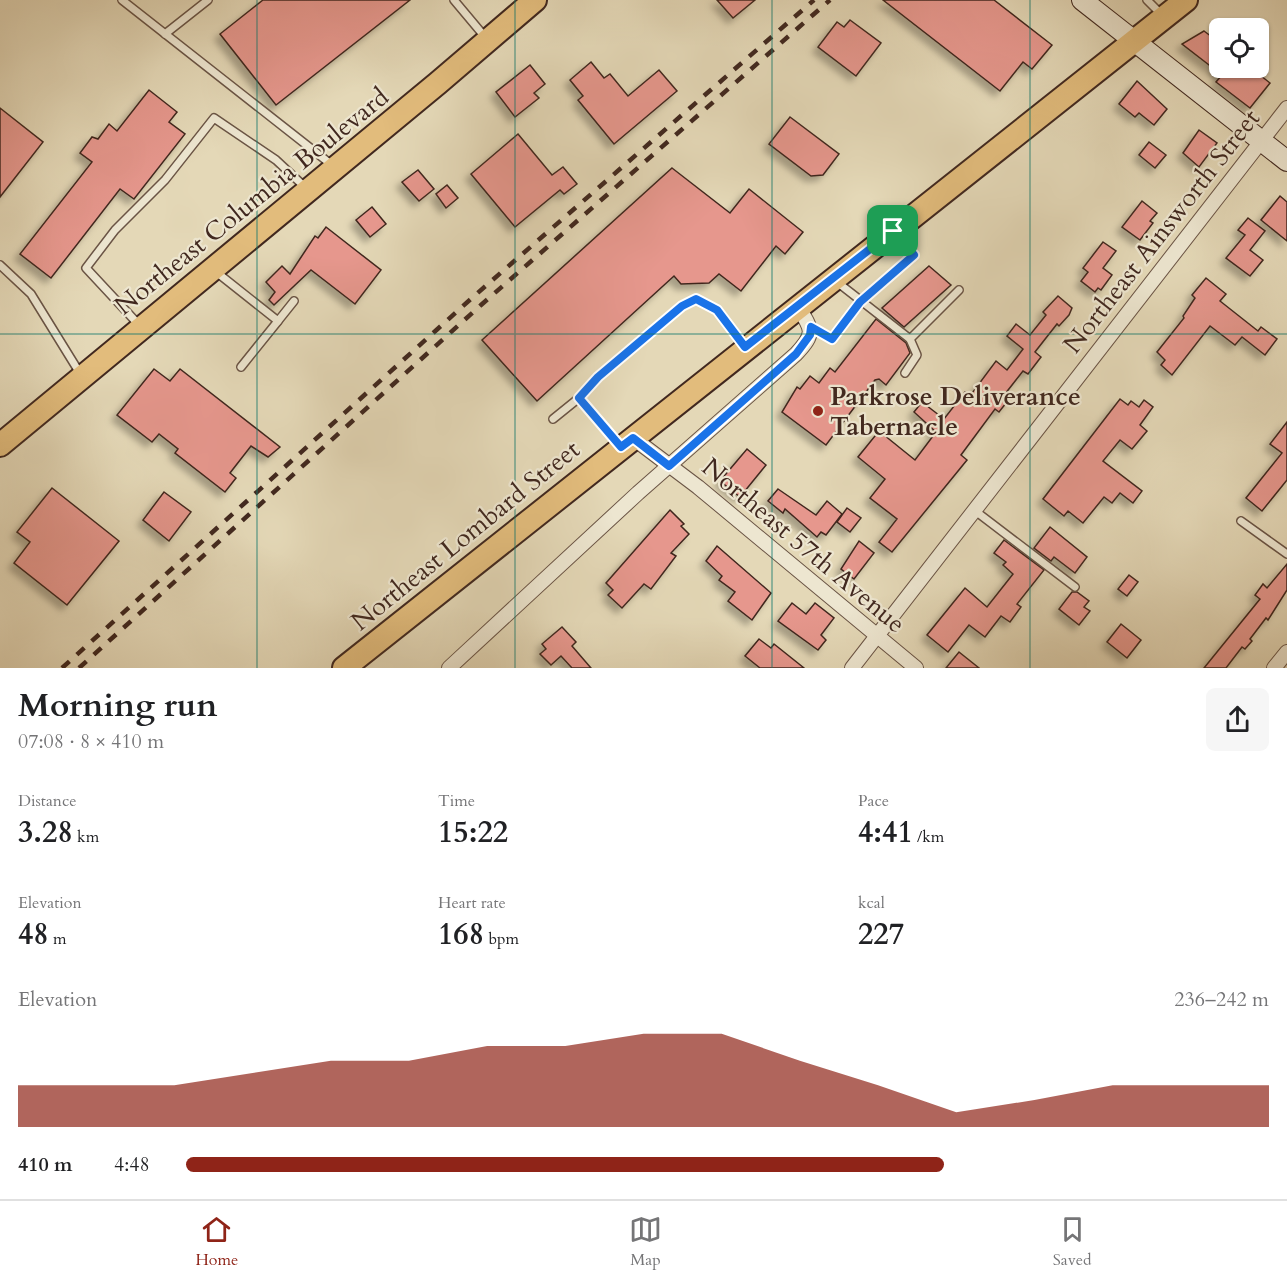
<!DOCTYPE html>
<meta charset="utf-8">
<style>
body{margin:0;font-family:Cardo,serif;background:#f6f6f6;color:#202124;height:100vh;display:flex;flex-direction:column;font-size:22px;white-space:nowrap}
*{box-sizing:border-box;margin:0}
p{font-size:20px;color:#757577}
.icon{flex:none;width:33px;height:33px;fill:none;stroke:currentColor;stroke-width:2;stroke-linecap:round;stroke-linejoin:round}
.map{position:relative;height:668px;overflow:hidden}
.details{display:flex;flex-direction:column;background:#fff;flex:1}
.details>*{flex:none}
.tools{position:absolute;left:1209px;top:18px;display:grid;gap:12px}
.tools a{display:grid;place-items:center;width:60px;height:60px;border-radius:9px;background:#fff;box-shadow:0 2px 4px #0004;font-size:30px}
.pin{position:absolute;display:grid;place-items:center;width:51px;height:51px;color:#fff;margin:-26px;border-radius:12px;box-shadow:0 3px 9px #0006}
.round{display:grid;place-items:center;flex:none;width:63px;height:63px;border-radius:9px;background:#f6f6f6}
.overview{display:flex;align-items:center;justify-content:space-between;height:102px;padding:0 18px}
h1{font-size:33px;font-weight:700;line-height:45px}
.metrics{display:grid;grid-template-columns:repeat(3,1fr);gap:9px;height:102px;padding:6px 18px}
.metrics div{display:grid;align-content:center}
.metrics b{font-size:30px;font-weight:700}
.metrics small{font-size:16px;font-weight:400}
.metrics p{font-size:16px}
.chart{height:168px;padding:12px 18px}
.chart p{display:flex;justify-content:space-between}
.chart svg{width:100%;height:108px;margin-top:6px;fill:#8f2418;opacity:.7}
ul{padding:0 18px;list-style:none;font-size:20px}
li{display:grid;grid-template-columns:96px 72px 1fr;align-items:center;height:45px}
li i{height:15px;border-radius:8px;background:#8f2418}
.menu{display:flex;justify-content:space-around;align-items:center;height:84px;border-top:2px solid #e0e0e0;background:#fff;font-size:16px;color:#757577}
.menu a{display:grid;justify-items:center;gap:3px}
.menu .on{color:#8f2418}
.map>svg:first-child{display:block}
.building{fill:#e6978d;stroke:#41281f;stroke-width:1.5;filter:url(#shadow)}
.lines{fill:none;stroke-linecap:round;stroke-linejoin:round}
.lane-casing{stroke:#6a5445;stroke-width:10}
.street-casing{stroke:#6a5445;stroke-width:16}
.secondary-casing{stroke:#41281f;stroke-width:22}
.primary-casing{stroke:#41281f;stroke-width:26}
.lane{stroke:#ede6d0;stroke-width:7}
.street{stroke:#ede6d0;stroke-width:14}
.secondary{stroke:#ede6d0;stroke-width:20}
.primary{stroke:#e2bc7c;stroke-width:22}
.rail{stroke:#41281f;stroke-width:4.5;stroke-dasharray:10 10;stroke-linecap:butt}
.route-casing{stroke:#fff;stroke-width:12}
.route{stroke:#1a73e8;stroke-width:8}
.grid{fill:none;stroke:#0f766e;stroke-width:1.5;stroke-opacity:0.55}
.poi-dot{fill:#8f2418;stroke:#ede6d0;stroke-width:2}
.labels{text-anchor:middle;stroke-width:4.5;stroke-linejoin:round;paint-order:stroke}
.street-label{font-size:26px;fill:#41281f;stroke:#ede6d0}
.poi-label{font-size:26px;font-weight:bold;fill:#41281f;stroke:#ede6d0;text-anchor:start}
</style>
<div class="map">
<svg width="1287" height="668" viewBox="0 0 1287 668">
<defs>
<filter id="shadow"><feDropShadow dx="-5.5" dy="5.5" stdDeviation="3" flood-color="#0004"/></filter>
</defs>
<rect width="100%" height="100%" fill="#e4d8b7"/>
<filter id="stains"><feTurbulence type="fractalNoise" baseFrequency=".00333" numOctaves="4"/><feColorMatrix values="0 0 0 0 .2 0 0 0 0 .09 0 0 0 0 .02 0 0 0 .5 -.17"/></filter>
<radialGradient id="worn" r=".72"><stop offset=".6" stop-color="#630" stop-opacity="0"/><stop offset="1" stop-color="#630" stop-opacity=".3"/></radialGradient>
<g class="building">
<path d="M 263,0 L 410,0 L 276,105 L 220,34 Z"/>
<path d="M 717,0 L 755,0 L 733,18 Z"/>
<path d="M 883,0 L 994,0 L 1052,45 L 1032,69 L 1023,62 L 1000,91 Z"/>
<path d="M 850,20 L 881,43 L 856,76 L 818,47 L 837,22 L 844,27 Z"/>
<path d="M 1204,31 L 1220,43 L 1220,68 L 1251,68 L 1270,83 L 1250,108 L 1216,82 L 1222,75 L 1182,44 Z"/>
<path d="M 591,62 L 604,78 L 610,74 L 628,96 L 659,70 L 677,91 L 614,144 L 578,100 L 583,96 L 570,80 Z"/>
<path d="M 530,65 L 545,84 L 534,93 L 539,98 L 515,117 L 496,92 Z"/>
<path d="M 1137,81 L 1167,109 L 1154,125 L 1139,113 L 1135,117 L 1119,104 Z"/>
<path d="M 149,90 L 177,112 L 169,122 L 185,134 L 134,199 L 120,189 L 51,278 L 20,254 L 92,162 L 80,153 L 92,137 L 98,139 L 109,124 L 117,131 Z"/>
<path d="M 0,108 L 43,142 L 0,197 Z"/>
<path d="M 790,117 L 839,154 L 823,175 L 811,176 L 769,144 Z"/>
<path d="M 1199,130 L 1217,143 L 1199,167 L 1183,153 Z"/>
<path d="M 518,134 L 552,175 L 563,167 L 577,184 L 564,194 L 560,190 L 515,227 L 471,174 Z"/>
<path d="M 1149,142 L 1166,155 L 1155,168 L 1139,155 Z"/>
<path d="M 672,168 L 730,213 L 749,189 L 803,232 L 785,254 L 776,246 L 741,291 L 719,274 L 709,283 L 681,284 L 674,276 L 537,401 L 482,340 Z"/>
<path d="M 418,170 L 434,189 L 419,201 L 402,182 Z"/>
<path d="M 447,185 L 458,198 L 446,208 L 436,194 Z"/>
<path d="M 1280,196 L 1287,202 L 1287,241 L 1261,220 Z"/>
<path d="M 1142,201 L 1157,213 L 1150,221 L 1153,223 L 1140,240 L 1122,227 Z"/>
<path d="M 372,207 L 386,224 L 370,237 L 356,220 Z"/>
<path d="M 1248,218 L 1265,231 L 1250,250 L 1263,260 L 1250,276 L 1226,258 L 1245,235 L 1238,230 Z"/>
<path d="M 326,227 L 381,270 L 355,304 L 311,270 L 274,305 L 269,300 L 275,292 L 266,282 L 282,266 L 290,274 L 315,236 L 318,238 Z"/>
<path d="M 1103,242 L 1116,251 L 1103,268 L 1112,275 L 1101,290 L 1098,288 L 1095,292 L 1081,281 L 1088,272 L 1083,268 Z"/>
<path d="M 929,266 L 951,285 L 904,327 L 882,308 Z"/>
<path d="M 1206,278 L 1226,294 L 1220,301 L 1258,331 L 1261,327 L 1277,339 L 1265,355 L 1242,337 L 1235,345 L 1210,326 L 1172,375 L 1161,365 L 1165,360 L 1157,352 L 1184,318 L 1183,316 L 1195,298 L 1192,295 Z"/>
<path d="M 1058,296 L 1072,308 L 1069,315 L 1059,326 L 1057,324 L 1035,352 L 1041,357 L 1028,374 L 1023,371 L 1005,394 L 1010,398 L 999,412 L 995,409 L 961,455 L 967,460 L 892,552 L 879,542 L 897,519 L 870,498 L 885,479 L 858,457 L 879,431 L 915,460 L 936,432 L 914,412 L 922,402 L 944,419 L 965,392 L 970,396 L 996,361 L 1007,370 L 1023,349 L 1007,336 L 1016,324 L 1030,335 L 1046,315 L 1043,312 Z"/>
<path d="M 876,319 L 906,343 L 910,353 L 886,385 L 879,379 L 875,380 L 826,445 L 782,412 L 797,387 L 800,389 L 810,376 L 819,383 L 830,368 L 835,372 Z"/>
<path d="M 154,369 L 170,381 L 180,369 L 280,447 L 268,457 L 251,446 L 230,473 L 236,478 L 225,492 L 175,453 L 178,449 L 159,434 L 152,442 L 117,415 Z"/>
<path d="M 1120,399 L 1128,405 L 1131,401 L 1139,407 L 1144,400 L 1153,407 L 1140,425 L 1147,431 L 1132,449 L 1120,440 L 1103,461 L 1142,491 L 1133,503 L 1120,493 L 1112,503 L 1104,497 L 1083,523 L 1068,511 L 1064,516 L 1043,499 Z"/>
<path d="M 1287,422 L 1287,480 L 1262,511 L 1246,498 L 1282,453 L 1270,444 Z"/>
<path d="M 747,449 L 766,465 L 740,497 L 720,481 Z"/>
<path d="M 52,488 L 119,541 L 67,605 L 14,563 L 30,542 L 17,532 Z"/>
<path d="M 778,489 L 816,515 L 827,501 L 842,514 L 826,535 L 821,532 L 817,537 L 785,509 L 783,513 L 768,501 Z"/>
<path d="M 164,492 L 191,512 L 169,541 L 143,520 Z"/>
<path d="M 847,508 L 861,518 L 850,532 L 837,522 Z"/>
<path d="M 670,510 L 684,524 L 681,526 L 689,534 L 671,553 L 676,556 L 651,589 L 644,584 L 622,608 L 608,595 L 613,590 L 606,583 Z"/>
<path d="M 1050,527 L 1087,557 L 1075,573 L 1054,557 L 1051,561 L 1034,548 Z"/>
<path d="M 1004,540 L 1044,570 L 1017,604 L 1021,607 L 1010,622 L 1001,616 L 985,637 L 969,625 L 948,652 L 927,635 L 965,588 L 987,607 L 1013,574 L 1003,565 L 1006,562 L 994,553 Z"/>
<path d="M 859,541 L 874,553 L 854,579 L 841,569 Z"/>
<path d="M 717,546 L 771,593 L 752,620 L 728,601 L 735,592 L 719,580 L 722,576 L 706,561 Z"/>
<path d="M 1287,564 L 1287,590 L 1268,620 L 1266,618 L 1250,639 L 1252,641 L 1245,649 L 1242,647 L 1226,668 L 1204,668 L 1260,599 L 1255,595 L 1263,584 L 1267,588 Z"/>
<path d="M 1129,575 L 1138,582 L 1127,596 L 1118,589 Z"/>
<path d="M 1072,592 L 1077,592 L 1089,601 L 1084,607 L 1090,611 L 1079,625 L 1059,609 Z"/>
<path d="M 792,603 L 806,614 L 815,603 L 834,618 L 821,635 L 826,640 L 818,650 L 778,621 Z"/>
<path d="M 1121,624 L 1141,640 L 1127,658 L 1107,642 Z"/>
<path d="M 562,627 L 576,642 L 572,646 L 591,668 L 572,668 L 561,656 L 551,665 L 540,654 L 546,649 L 542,644 Z"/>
<path d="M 759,639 L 771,648 L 774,644 L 804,668 L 760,668 L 745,656 Z"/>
<path d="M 959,652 L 979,668 L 946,668 Z"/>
</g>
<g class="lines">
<defs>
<g id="lane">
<path d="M 122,0 L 332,165"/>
<path d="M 454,0 L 485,37"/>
<path d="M 1147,0 L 1162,15"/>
<path d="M 165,34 L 208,0"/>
<path d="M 0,265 L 31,294 L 81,375"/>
<path d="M 215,271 L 278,321 L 294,301"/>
<path d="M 837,282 L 910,339 L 959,290"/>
<path d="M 140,326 L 86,268 L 115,230 L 165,180 L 214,118 L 276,160 L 307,189"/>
<path d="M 811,327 L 832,339 L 860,302 L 914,255 L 897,235"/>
<path d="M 241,367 L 278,321"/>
<path d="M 905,373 L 917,355 L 910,339"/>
<path d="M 553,419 L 579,398"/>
<path d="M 620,446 L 579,398 L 598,377 L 682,306 L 696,299 L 717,310 L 744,345"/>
<path d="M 974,510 L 1075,587"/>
<path d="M 1241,521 L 1287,554"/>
</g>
<g id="street">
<path d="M 633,438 L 698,487 L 916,668"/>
<path d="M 449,668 L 638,493 L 796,354 C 816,333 812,329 798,307"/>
<path d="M 852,668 L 1287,108"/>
<path d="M 1274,668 L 1287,652"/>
</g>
<path id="secondary" d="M 1082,0 L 1287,161"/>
<g id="primary">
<path d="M 0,445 L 438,83 L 535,0"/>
<path d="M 344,668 L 1186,0"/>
</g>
</defs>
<use href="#lane" class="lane-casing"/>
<use href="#street" class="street-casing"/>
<use href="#secondary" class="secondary-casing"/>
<use href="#primary" class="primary-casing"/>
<use href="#lane" class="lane"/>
<use href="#street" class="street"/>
<use href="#secondary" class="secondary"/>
<use href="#primary" class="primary"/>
<g class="rail">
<path d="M 62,668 L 473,297 L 814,0"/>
<path d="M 79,668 L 481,305 L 830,0"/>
</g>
</g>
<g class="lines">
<defs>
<path id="route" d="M 893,231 L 914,255 L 860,302 L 832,339 L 811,327 L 810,335 L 796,354 L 669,466 L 633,438 L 621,447 L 579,398 L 598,377 L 682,306 L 696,299 L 717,310 L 745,347 Z"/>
</defs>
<use href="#route" class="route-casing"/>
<use href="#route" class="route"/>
</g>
<path class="grid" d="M 257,0 L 257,668M 515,0 L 515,668M 772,0 L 772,668M 1030,0 L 1030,668M 0,334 L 1287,334"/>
<circle class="poi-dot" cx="818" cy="411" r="6"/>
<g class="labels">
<g class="street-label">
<text transform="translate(251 201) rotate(-39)" y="9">Northeast Columbia Boulevard</text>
<text transform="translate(1161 231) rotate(-52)" y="9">Northeast Ainsworth Street</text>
<text transform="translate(465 535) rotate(-39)" y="9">Northeast Lombard Street</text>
<text transform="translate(804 545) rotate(40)" y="9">Northeast 57th Avenue</text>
</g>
<g class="poi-label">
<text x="830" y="405">Parkrose Deliverance<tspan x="830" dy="30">Tabernacle</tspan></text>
</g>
</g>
<rect width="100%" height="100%" filter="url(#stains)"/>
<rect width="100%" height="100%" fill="url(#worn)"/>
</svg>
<div class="tools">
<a><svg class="icon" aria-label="locate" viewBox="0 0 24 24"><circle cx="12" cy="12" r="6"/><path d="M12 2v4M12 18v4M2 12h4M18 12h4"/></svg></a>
</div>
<div class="pin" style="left:893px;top:231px;background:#1e9e55"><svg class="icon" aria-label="arrive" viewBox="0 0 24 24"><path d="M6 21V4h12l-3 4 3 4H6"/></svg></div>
</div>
<section class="details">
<div class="overview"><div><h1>Morning run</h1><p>07:08 · 8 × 410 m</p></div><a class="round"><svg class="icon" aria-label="share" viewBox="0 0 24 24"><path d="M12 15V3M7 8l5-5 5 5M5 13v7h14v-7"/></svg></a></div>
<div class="metrics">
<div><p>Distance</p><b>3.28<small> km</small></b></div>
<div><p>Time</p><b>15:22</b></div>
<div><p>Pace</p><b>4:41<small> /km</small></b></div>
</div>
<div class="metrics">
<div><p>Elevation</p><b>48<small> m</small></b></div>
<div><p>Heart rate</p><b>168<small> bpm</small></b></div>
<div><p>kcal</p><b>227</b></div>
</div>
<div class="chart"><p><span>Elevation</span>236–242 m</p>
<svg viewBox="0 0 160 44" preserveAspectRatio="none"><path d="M0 44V27L10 27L20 27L30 22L40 17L50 17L60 11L70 11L80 6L90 6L100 17L110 27L120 38L130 33L140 27L150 27L160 27V44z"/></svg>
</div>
<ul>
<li><b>410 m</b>4:48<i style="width:70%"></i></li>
</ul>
</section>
<nav class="menu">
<a class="on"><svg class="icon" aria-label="home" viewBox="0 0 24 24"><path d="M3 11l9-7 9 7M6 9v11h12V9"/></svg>Home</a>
<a><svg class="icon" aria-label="map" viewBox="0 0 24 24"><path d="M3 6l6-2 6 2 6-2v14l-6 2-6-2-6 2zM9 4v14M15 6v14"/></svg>Map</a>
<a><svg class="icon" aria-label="saved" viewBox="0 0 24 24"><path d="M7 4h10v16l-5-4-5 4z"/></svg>Saved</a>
</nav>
